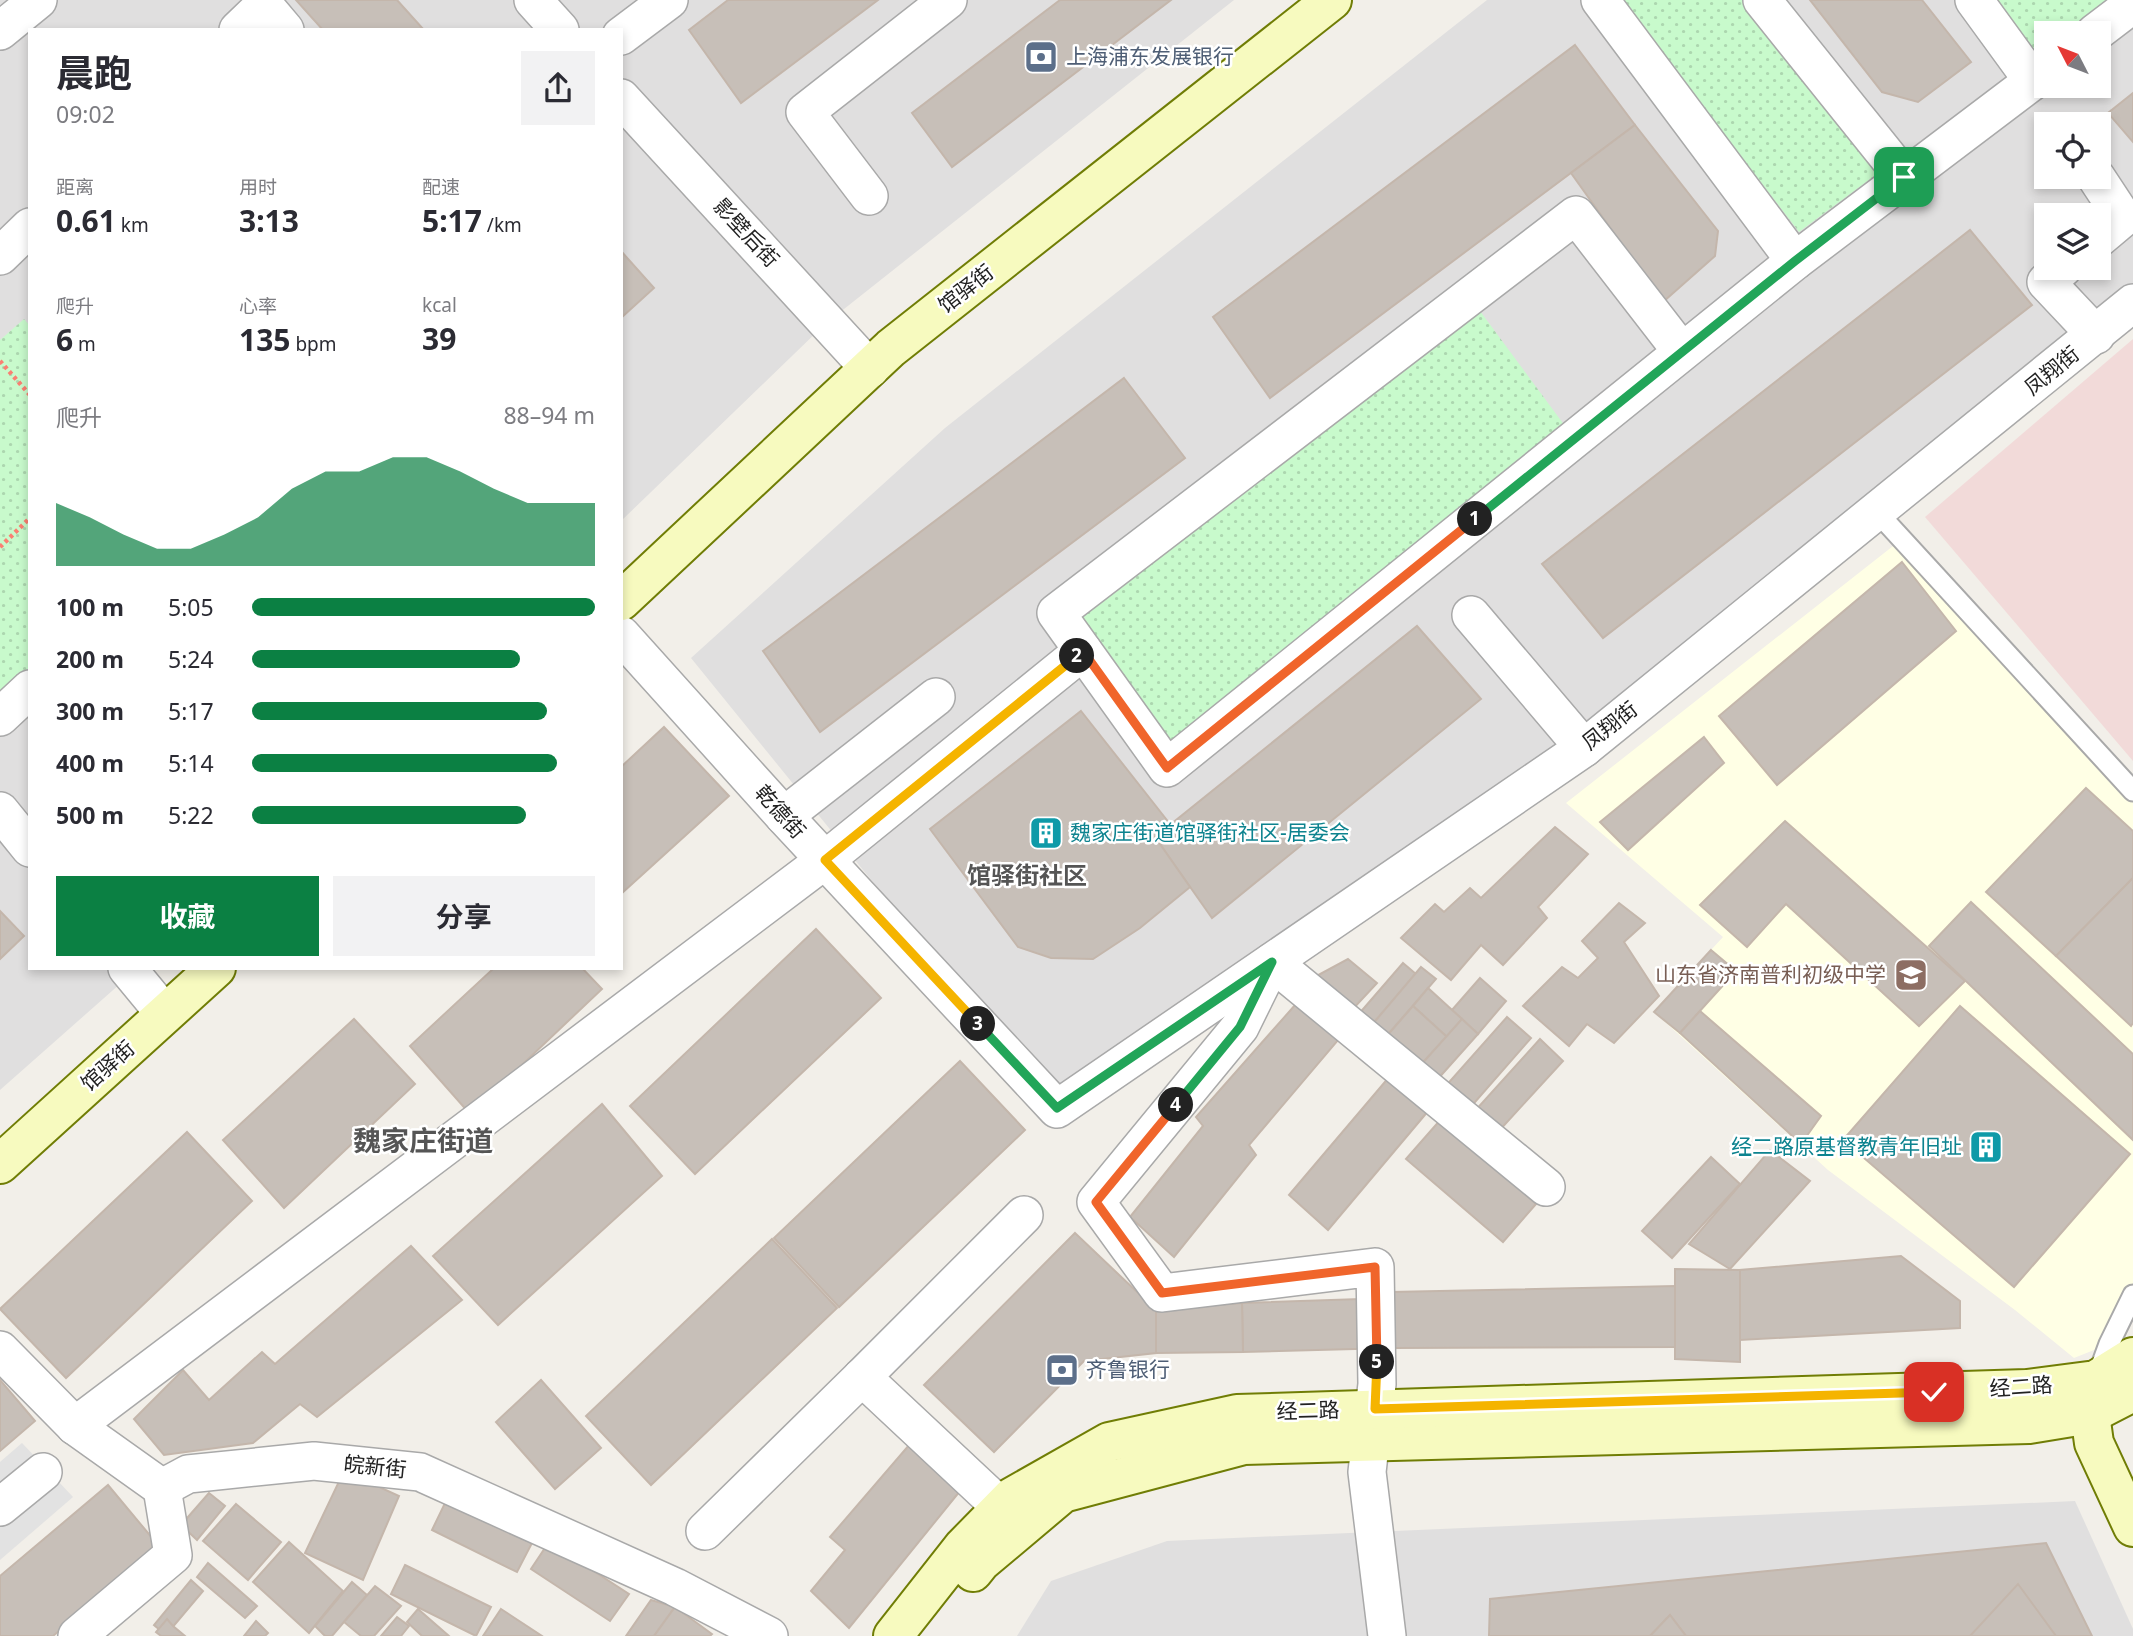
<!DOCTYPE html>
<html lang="zh">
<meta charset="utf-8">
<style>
body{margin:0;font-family:"Noto Sans","Noto Sans SC",sans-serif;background:#f2f2f3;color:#2b2b33;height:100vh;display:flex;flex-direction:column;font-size:26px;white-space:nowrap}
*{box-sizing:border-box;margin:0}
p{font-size:23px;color:#7c7c81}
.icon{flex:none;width:38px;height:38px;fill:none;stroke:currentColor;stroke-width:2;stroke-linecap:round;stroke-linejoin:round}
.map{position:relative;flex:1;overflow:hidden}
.drawer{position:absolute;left:28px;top:28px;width:595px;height:942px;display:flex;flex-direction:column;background:#fff;border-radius:0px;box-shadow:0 4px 10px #0003}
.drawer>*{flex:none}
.needle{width:46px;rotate:312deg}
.buttons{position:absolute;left:2034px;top:21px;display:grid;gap:14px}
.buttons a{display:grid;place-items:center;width:77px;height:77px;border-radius:0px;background:#fff;box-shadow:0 4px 10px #0003;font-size:35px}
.pin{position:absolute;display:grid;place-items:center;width:60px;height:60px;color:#fff;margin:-30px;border-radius:14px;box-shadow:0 4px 10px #0006}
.km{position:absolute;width:35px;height:35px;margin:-18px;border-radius:50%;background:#222;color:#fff;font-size:19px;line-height:35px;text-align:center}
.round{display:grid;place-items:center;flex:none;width:74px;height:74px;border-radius:0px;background:#f2f2f3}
.overview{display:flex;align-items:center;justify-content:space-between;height:119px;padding:0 28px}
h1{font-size:38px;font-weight:700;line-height:52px}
.stats{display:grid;grid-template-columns:repeat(3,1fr);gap:10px;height:119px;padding:7px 28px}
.stats div{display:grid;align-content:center}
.stats b{font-size:30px;font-weight:700}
.stats small{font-size:19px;font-weight:400}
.stats p{font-size:19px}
.chart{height:196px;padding:14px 28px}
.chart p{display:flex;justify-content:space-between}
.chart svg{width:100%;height:126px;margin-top:7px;fill:#0b8043;opacity:.7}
.action{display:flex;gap:14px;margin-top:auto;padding:14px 28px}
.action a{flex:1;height:80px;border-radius:0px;background:#0b8043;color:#fff;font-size:28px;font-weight:700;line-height:80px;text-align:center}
.action a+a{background:#f2f2f3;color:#2b2b33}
ul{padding:0 28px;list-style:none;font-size:23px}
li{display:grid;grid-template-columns:112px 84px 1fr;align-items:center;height:52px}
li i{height:18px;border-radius:9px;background:#0b8043}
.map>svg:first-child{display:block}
.residential{fill:#e0dfdf;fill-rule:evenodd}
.commercial{fill:#f2dad9}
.education{fill:#ffffe5}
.park{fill:url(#park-dots)}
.parking{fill:#e2e2e2}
.building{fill:#c7bfb8;stroke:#c4b6ab;stroke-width:2}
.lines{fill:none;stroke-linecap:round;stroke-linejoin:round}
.lane-casing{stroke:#a9a9a9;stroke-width:23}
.street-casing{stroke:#a9a9a9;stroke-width:40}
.secondary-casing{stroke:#707d05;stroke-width:42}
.path{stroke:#fa8072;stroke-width:4.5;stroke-dasharray:3.5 3.5;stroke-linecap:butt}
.lane{stroke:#fff;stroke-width:19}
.street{stroke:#fff;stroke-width:37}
.secondary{stroke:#f7fabf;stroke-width:38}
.split-1-casing{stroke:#fff;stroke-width:14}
.split-2-casing{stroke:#fff;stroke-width:14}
.split-3-casing{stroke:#fff;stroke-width:14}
.split-4-casing{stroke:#fff;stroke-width:14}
.split-5-casing{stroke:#fff;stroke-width:14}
.split-6-casing{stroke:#fff;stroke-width:14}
.split-1{stroke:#22a559;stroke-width:9}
.split-2{stroke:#f0652b;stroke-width:9}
.split-3{stroke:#f5b400;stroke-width:9}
.split-4{stroke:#22a559;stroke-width:9}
.split-5{stroke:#f0652b;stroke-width:9}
.split-6{stroke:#f5b400;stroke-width:9}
.labels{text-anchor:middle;stroke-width:5;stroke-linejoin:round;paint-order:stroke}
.service-label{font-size:21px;fill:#4e5e75;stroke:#fff;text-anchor:start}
.street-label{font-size:21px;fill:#222;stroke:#fff}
.culture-label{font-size:21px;fill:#0d838f;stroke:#fff;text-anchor:start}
.education-label{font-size:21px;fill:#785e54;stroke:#fff;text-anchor:end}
.quarter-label{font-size:24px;font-weight:bold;fill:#555;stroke:#fff}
.district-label{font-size:28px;font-weight:bold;fill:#555;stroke:#fff}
</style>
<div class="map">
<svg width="2133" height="1636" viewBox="0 0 2133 1636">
<defs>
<pattern id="park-dots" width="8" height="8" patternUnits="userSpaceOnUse" patternTransform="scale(1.75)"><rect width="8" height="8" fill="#c8facc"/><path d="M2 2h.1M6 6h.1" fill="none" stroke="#acd6af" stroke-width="1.8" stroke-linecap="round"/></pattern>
</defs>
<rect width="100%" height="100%" fill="#f2efe9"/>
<g class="residential">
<path d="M 0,0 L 1234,0 L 839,313 L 621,95 L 621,30 L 30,30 L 30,968 L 138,968 L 0,1090 Z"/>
<path d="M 1487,0 L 2133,0 L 2133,303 L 1584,748 L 1057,1109 L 691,658 L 945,428 ZM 2046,33 L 2098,33 L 2098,86 L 2046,86 ZM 2046,124 L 2098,124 L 2098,177 L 2046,177 ZM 2046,215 L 2098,215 L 2098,268 L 2046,268 Z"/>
<path d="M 621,99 L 823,326 L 621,521 Z"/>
<path d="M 2075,1501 L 2133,1629 L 2133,1636 L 1017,1636 L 1051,1581 L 1167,1541 Z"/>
</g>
<path class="commercial" d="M 2133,339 L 2133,761 L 1925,517 Z"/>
<path class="education" d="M 1902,539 L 2133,791 L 2133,1295 L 2109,1344 L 2074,1358 L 2015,1310 L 1828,1170 L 1654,1012 L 1723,937 L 1566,803 Z"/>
<g class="park">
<path d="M 1620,0 L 1745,0 L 1877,174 L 1799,232 Z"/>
<path d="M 1996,0 L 2111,0 L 2068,33 L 2046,33 L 2046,50 L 2034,59 Z"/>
<path d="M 1480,311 L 1565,426 L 1170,748 L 1076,615 Z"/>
<path d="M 24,319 L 30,326 L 30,689 L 0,717 L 0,340 Z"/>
</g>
<path class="parking" d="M 22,1443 L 73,1497 L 0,1560 L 0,1462 Z"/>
<g class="building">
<path d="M 296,0 L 397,0 L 424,30 L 323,30 Z"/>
<path d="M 728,0 L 878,0 L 741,103 L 689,30 Z"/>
<path d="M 1060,0 L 1171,0 L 952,167 L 912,113 Z"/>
<path d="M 1810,0 L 1922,0 L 1971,62 L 1918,102 L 1882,92 Z"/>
<path d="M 1575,45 L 1635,125 L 1270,398 L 1213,317 Z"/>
<path d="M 2133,93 L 2133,142 L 2108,113 Z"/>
<path d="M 1635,125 L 1718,231 L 1715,256 L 1663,302 L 1571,173 Z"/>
<path d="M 1970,230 L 2032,305 L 1603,638 L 1542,564 Z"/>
<path d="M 621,251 L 654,288 L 621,318 Z"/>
<path d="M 1124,378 L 1185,458 L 820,732 L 763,651 Z"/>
<path d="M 1902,562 L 1956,631 L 1777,785 L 1719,716 Z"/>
<path d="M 1417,626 L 1481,699 L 1212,918 L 1155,837 Z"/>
<path d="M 1081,711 L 1170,824 L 1155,837 L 1190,887 L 1140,928 L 1093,959 L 1051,958 L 1018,947 L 930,829 Z"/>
<path d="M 664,727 L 729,796 L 621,894 L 621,767 Z"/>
<path d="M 1704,737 L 1724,763 L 1628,850 L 1600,822 Z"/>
<path d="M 2086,788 L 2133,831 L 2133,878 L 2056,956 L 1986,892 Z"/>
<path d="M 1785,821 L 1965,981 L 1919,1026 L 1786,904 L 1747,947 L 1700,905 Z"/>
<path d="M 1555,827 L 1588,854 L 1538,907 L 1547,918 L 1503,965 L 1481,945 L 1451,980 L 1401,938 L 1435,904 L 1444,912 L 1470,888 L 1481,898 Z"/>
<path d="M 2133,878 L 2133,1023 L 2131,1026 L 2056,956 Z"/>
<path d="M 1971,902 L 2133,1054 L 2133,1140 L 1929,946 Z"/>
<path d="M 1619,903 L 1645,923 L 1624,942 L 1659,996 L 1614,1043 L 1587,1024 L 1569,1046 L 1523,1006 L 1562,967 L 1578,978 L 1598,958 L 1582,941 Z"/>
<path d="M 0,911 L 24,936 L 0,959 Z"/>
<path d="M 816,929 L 881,998 L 695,1174 L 630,1106 Z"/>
<path d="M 1711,950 L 1736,971 L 1680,1033 L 1654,1012 Z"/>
<path d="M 1348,959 L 1377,983 L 1352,1010 L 1311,979 Z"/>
<path d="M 1403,963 L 1416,974 L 1371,1026 L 1358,1015 Z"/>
<path d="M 1421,967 L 1436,979 L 1385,1038 L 1371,1026 Z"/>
<path d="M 494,968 L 582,968 L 602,989 L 470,1114 L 410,1046 Z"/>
<path d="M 1480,978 L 1506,1001 L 1478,1034 L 1452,1010 Z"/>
<path d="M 1428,988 L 1462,1019 L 1447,1037 L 1413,1006 Z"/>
<path d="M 1296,1004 L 1339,1039 L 1249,1145 L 1256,1155 L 1174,1257 L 1130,1217 L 1203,1126 L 1196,1117 Z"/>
<path d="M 1413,1006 L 1447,1037 L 1419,1067 L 1385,1038 Z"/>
<path d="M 1960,1006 L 2130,1154 L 2014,1287 L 1843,1140 Z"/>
<path d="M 1700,1011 L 1821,1116 L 1801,1144 L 1680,1033 Z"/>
<path d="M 1507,1017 L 1531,1038 L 1468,1110 L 1444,1088 Z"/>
<path d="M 354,1019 L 415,1084 L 284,1208 L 223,1140 Z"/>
<path d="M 1462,1019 L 1478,1034 L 1436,1081 L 1419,1067 Z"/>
<path d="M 1540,1039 L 1563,1061 L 1497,1133 L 1474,1112 Z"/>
<path d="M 960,1061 L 1025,1130 L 839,1307 L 774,1238 Z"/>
<path d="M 1390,1076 L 1429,1110 L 1328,1230 L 1289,1195 Z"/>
<path d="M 602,1104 L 662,1176 L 498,1325 L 433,1256 Z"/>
<path d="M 1442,1118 L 1536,1204 L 1503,1242 L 1406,1159 Z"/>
<path d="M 187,1132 L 252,1201 L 66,1378 L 0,1309 Z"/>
<path d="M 1770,1150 L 1810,1181 L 1730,1269 L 1689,1244 Z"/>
<path d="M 1711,1157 L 1740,1184 L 1672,1258 L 1642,1231 Z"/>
<path d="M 1075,1233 L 1156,1310 L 1156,1353 L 1084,1361 L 994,1452 L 924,1385 Z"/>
<path d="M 772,1239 L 837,1308 L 651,1485 L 586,1416 Z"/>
<path d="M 411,1246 L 462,1300 L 317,1417 L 300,1404 L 253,1443 L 164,1455 L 134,1419 L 183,1370 L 209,1400 L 262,1352 L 275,1364 Z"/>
<path d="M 1901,1256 L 1960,1301 L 1960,1328 L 1740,1340 L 1740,1270 Z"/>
<path d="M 1675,1269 L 1740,1270 L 1740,1362 L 1675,1359 Z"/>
<path d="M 1675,1286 L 1675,1347 L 1392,1348 L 1391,1292 Z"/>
<path d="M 1391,1298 L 1392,1348 L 1243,1352 L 1242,1303 Z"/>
<path d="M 1242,1303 L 1243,1352 L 1156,1353 L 1156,1310 Z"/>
<path d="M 0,1380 L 35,1421 L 0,1451 Z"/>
<path d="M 541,1380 L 601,1448 L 555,1489 L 496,1422 Z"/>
<path d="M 910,1444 L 960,1491 L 849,1628 L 811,1591 L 845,1550 L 830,1537 Z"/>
<path d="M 344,1471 L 399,1496 L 363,1580 L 305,1553 Z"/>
<path d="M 108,1485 L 158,1545 L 53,1636 L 0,1636 L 0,1576 Z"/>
<path d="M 209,1493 L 225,1506 L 197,1540 L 181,1525 Z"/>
<path d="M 446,1501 L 532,1543 L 517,1572 L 432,1530 Z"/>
<path d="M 236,1504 L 281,1542 L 248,1580 L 203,1541 Z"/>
<path d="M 289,1542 L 343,1591 L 309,1633 L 253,1582 Z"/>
<path d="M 549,1542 L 629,1594 L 610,1621 L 531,1569 Z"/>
<path d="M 2046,1543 L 2092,1636 L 1686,1636 L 1670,1615 L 1650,1636 L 1489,1636 L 1490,1599 Z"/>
<path d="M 208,1563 L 257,1606 L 245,1618 L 197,1577 Z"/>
<path d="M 405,1565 L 491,1607 L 476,1636 L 391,1594 Z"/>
<path d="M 191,1580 L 203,1591 L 166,1635 L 154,1625 Z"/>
<path d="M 352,1582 L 367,1595 L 332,1636 L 325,1636 L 315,1626 Z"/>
<path d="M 2018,1584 L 2056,1636 L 1970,1636 Z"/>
<path d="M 375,1586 L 401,1606 L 374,1636 L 361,1636 L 344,1622 Z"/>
<path d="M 651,1600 L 675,1607 L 654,1636 L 626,1636 Z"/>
<path d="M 675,1607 L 712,1634 L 710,1636 L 654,1636 Z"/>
<path d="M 418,1609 L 449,1636 L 422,1636 L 407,1622 Z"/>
<path d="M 501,1609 L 542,1636 L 483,1636 Z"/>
<path d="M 1670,1615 L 1686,1636 L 1650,1636 Z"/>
<path d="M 397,1617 L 409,1626 L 401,1636 L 381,1636 Z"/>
<path d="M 167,1619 L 173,1626 L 185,1636 L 161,1636 L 156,1632 Z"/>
<path d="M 256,1621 L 268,1633 L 265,1636 L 244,1636 Z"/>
</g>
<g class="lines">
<defs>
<g id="lane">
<path d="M 1877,512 L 2133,791"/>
<path d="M 2098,1374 L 2109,1344 L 2133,1295"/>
</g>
<g id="street">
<path d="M 533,0 L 560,30"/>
<path d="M 1600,0 L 1795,261"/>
<path d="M 1762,0 L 1904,177"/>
<path d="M 1974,0 L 2033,81"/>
<path d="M 238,30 L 264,5 L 285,30"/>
<path d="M 0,31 L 38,0"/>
<path d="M 2095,33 L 2133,4"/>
<path d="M 621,36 L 669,0"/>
<path d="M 621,98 L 870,369"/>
<path d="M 2096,177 L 2123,218 L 2098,239"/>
<path d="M 869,196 L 805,112 L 948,0"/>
<path d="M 0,256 L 30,227"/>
<path d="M 2063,268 L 2046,282 L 2096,335"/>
<path d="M 1682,352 L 1576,215 L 1056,613 L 1167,768 L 1795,261 L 2046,71"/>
<path d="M 1471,615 L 1584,748"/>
<path d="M 621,635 L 784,816 L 1057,1109 L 1584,748 L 2133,303"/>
<path d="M 0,717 L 30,689"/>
<path d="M 0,811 L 30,848"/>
<path d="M 784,816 L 936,697"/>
<path d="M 127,968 L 165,1014"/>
<path d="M 0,1350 L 75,1426 L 162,1488 L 188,1474 L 314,1461 L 420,1472 L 675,1587 L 769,1636"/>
<path d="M 75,1426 L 825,860 L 1083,651"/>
<path d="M 0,1507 L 43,1472"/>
<path d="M 1021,1528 L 1002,1508 L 862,1377 L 1024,1215"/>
<path d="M 705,1531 L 862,1377"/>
<path d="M 77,1636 L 173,1555 L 162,1488"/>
<path d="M 1387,1636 L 1367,1472 L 1377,1384 L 1375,1267 L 1162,1293 L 1096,1202 L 1240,1027 L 1272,962 L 1546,1187"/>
</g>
<g id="secondary">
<path d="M 621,601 L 891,348 L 1332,0"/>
<path d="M 0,1164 L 216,968"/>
<path d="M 2090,1414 L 2094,1443 L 2133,1527"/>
<path d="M 973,1572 L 981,1562 L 1063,1493 L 1244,1445 L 2029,1424 L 2090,1414 L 2133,1392"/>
<path d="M 893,1636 L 963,1547 L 1012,1497 L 1109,1442 L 1237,1414 L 2027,1389 L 2096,1380 L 2133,1357"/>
</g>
</defs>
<use href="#lane" class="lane-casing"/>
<use href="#street" class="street-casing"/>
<use href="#secondary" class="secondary-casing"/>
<g class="path">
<path d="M 0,361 L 30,395"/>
<path d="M 0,547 L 30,518"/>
</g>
<use href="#lane" class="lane"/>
<use href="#street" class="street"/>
<use href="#secondary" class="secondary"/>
</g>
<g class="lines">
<defs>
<path id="split-1" d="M 1475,519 L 1795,261 L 1904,177"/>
<path id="split-2" d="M 1077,656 L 1083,651 L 1167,768 L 1475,519"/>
<path id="split-3" d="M 978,1024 L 825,860 L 1077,656"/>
<path id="split-4" d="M 978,1024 L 1057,1108 L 1272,962 L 1240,1027 L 1176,1105"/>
<path id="split-5" d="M 1176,1105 L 1096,1202 L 1162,1293 L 1375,1267 L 1377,1362"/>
<path id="split-6" d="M 1377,1362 L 1375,1409 L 1934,1392"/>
</defs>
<use href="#split-1" class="split-1-casing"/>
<use href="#split-2" class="split-2-casing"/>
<use href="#split-3" class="split-3-casing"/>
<use href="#split-4" class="split-4-casing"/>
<use href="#split-5" class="split-5-casing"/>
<use href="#split-6" class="split-6-casing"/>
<use href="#split-1" class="split-1"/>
<use href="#split-2" class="split-2"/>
<use href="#split-3" class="split-3"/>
<use href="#split-4" class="split-4"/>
<use href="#split-5" class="split-5"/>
<use href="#split-6" class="split-6"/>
</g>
<defs>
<symbol id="bank-square" viewBox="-11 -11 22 22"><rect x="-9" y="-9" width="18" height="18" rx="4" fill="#5c6f8a" stroke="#fff"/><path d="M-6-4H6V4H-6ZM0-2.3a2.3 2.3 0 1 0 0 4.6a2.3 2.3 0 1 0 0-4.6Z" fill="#fff"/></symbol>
<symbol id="building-square" viewBox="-11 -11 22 22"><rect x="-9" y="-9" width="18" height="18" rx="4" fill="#0f9aa8" stroke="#fff"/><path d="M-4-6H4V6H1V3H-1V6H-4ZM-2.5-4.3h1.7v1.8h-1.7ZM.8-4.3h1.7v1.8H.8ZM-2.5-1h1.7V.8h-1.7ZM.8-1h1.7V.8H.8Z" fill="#fff"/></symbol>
<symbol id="school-square" viewBox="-11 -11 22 22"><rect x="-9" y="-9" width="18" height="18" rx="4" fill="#8d6e63" stroke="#fff"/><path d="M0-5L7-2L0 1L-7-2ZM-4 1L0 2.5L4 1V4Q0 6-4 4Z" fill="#fff"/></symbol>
</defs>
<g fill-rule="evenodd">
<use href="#bank-square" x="1022" y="38" width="38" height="38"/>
<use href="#building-square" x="1027" y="814" width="38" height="38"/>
<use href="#school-square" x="1892" y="956" width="38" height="38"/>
<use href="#building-square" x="1967" y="1128" width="38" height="38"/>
<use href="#bank-square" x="1043" y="1351" width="38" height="38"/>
</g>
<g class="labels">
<g class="service-label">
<text x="1066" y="64">上海浦东发展银行</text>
<text x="1086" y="1377">齐鲁银行</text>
</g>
<g class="street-label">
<text transform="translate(746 233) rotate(47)" y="7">影壁后街</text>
<text transform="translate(966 289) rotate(-38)" y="7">馆驿街</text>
<text transform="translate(2052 371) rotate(-39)" y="7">凤翔街</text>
<text transform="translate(1610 726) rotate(-38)" y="7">凤翔街</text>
<text transform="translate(780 812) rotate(48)" y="7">乾德街</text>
<text transform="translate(108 1066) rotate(-42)" y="7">馆驿街</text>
<text transform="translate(2021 1387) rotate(-4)" y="7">经二路</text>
<text transform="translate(1308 1411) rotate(-2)" y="7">经二路</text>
<text transform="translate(375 1467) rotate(6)" y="7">皖新街</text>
</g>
<g class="culture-label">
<text x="1070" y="840">魏家庄街道馆驿街社区-居委会</text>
<text x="1962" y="1154" text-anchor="end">经二路原基督教青年旧址</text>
</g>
<g class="education-label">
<text x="1886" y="982">山东省济南普利初级中学</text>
</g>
<g class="quarter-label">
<text x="1027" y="884">馆驿街社区</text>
</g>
<g class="district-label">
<text x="423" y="1151">魏家庄街道</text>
</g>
</g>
</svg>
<div class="buttons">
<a><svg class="needle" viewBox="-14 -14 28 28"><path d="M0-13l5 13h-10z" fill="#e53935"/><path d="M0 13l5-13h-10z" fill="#7c7c81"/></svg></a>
<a><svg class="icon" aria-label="locate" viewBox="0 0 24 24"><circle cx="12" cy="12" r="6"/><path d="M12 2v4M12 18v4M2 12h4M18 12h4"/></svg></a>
<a><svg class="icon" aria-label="layers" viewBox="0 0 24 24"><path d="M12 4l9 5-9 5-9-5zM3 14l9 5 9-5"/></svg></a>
</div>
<div class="pin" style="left:1904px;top:177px;background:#1e9e55"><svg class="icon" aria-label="arrive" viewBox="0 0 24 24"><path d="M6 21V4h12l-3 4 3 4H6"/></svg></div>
<div class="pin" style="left:1934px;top:1392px;background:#d93025"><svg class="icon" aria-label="check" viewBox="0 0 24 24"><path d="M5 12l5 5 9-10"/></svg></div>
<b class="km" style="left:1475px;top:519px">1</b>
<b class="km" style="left:1077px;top:656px">2</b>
<b class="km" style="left:978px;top:1024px">3</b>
<b class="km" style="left:1176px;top:1105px">4</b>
<b class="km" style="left:1377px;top:1362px">5</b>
<section class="drawer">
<div class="overview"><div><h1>晨跑</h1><p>09:02</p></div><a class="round"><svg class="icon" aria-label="share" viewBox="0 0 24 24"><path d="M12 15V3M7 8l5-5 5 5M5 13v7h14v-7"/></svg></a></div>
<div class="stats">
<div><p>距离</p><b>0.61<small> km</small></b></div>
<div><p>用时</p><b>3:13</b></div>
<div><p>配速</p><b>5:17<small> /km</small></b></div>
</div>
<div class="stats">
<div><p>爬升</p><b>6<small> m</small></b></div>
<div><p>心率</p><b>135<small> bpm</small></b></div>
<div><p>kcal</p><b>39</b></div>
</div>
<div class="chart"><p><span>爬升</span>88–94 m</p>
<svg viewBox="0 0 160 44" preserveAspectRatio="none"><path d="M0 44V22L10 27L20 33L30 38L40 38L50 33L60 27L70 17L80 11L90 11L100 6L110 6L120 11L130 17L140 22L150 22L160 22V44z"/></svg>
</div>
<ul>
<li><b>100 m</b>5:05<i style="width:100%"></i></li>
<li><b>200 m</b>5:24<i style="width:78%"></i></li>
<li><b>300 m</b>5:17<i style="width:86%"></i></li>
<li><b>400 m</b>5:14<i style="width:89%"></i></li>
<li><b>500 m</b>5:22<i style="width:80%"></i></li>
</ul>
<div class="action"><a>收藏</a><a>分享</a></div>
</section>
</div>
